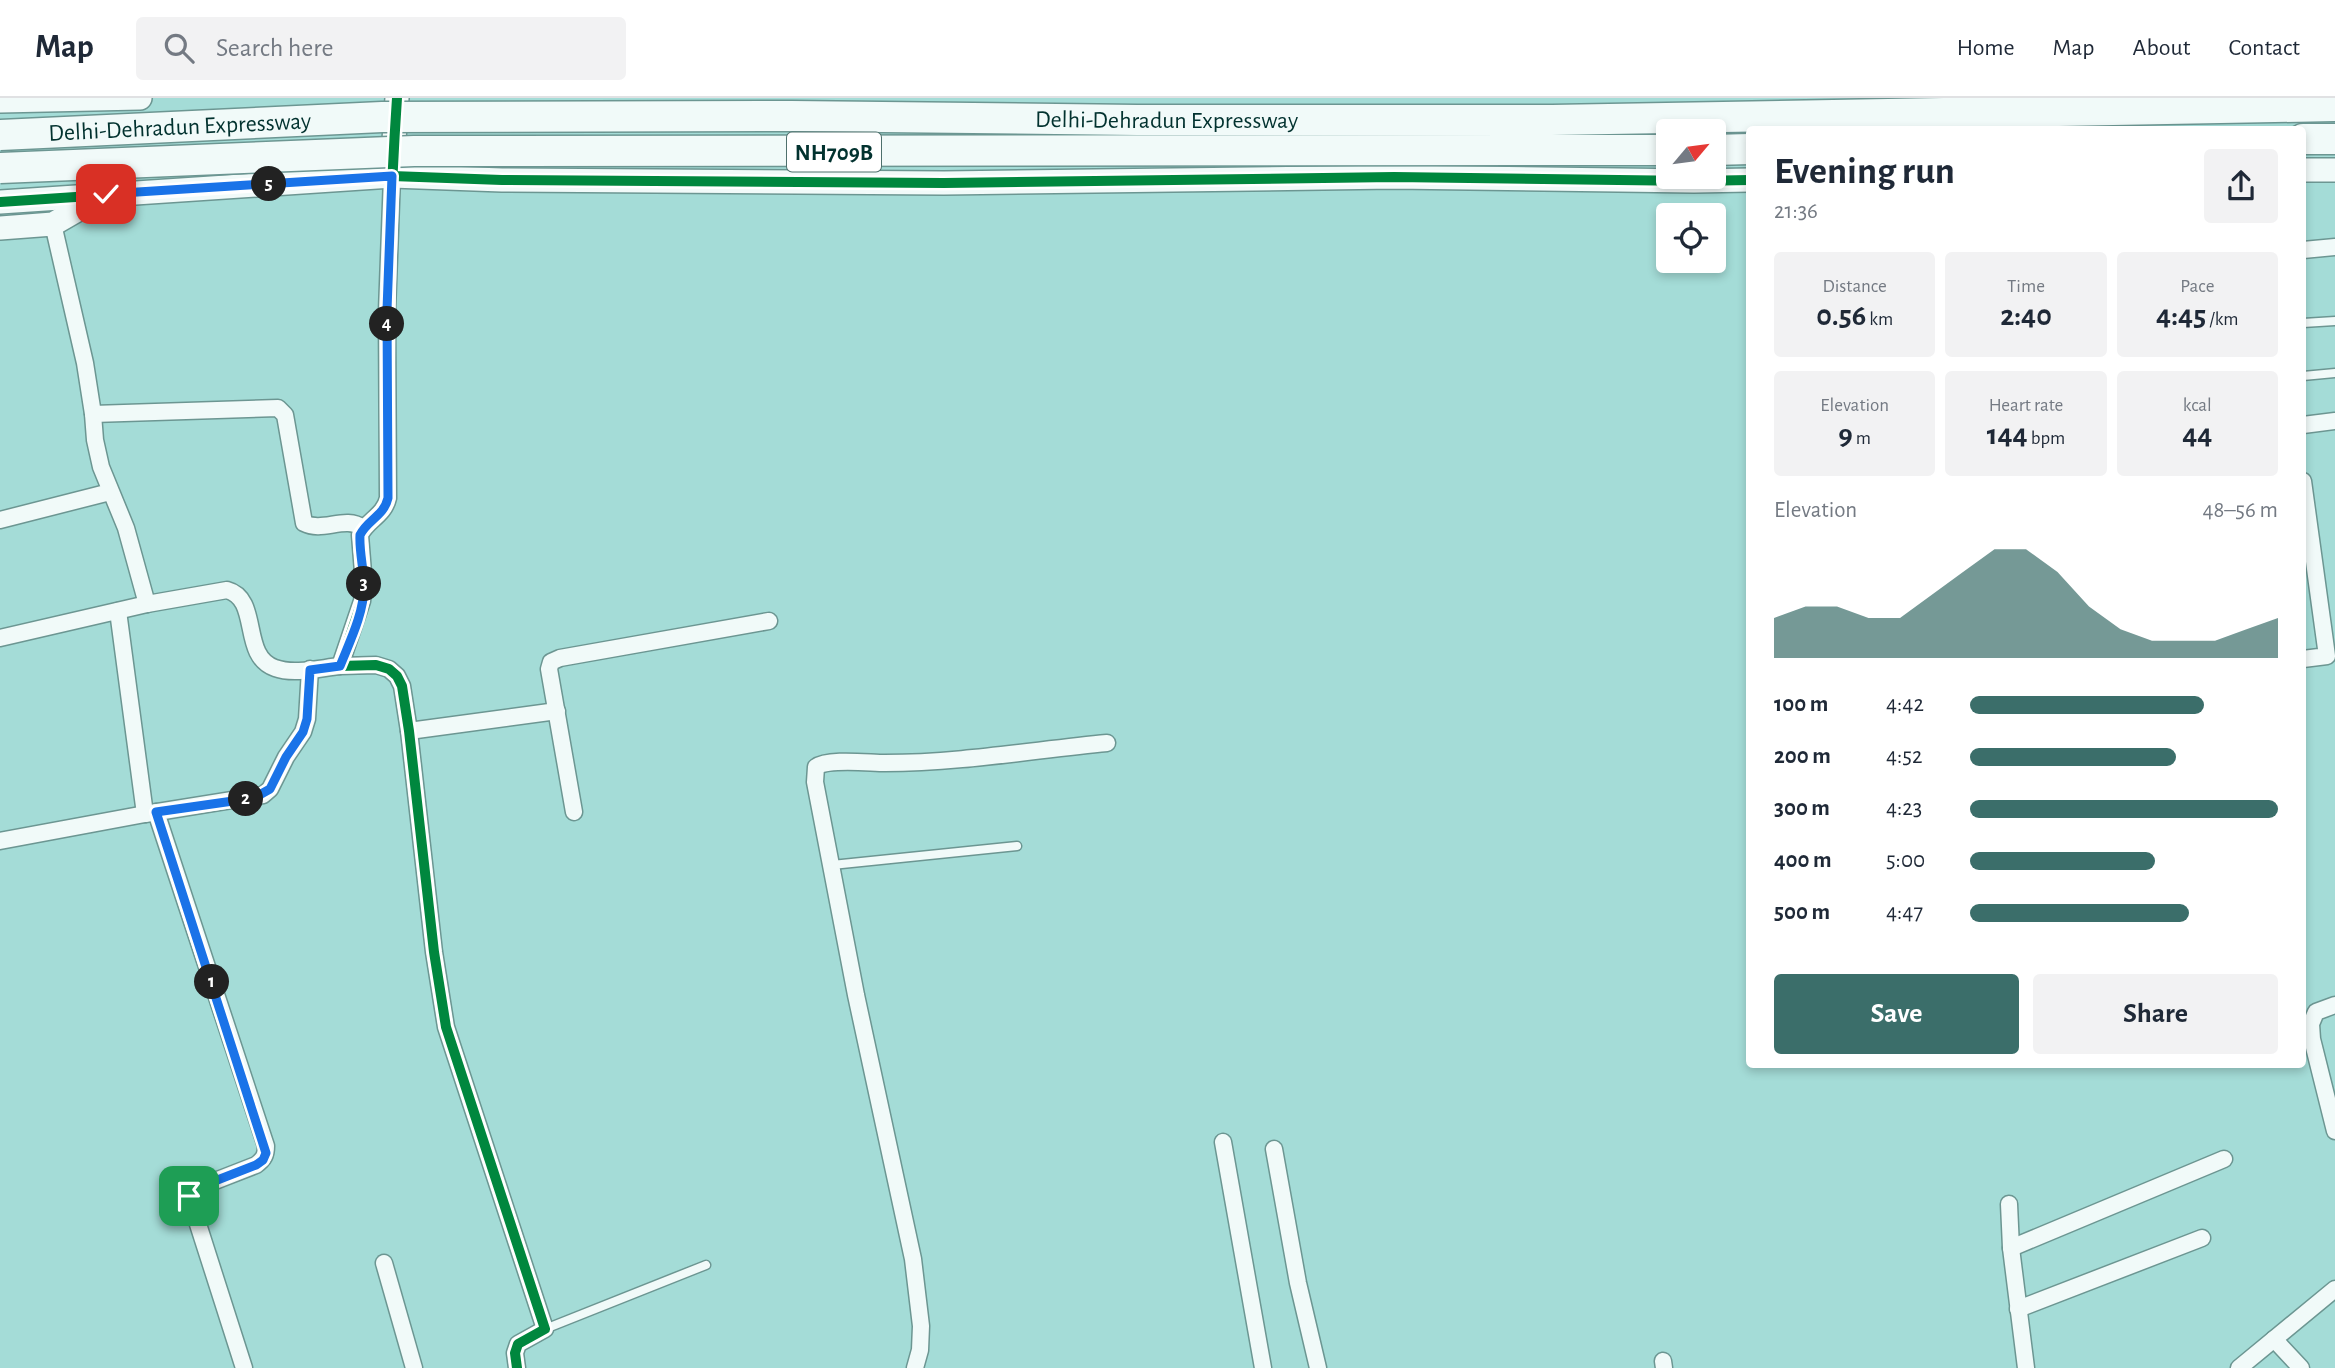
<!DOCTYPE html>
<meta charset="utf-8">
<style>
body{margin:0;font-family:"Alegreya Sans",sans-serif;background:#f2f2f3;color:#1f2937;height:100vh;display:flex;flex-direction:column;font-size:26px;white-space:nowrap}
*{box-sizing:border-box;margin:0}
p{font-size:23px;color:#747a83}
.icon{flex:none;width:38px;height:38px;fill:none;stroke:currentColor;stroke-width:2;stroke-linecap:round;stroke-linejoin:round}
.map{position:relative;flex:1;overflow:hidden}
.side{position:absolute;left:1746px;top:28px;width:560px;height:942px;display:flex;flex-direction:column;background:#fff;border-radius:7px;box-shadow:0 4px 10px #0003}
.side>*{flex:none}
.needle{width:46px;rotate:61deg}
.tools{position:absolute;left:1656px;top:21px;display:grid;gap:14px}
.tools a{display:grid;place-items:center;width:70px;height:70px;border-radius:7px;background:#fff;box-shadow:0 4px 10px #0003;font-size:35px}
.pin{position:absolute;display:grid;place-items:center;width:60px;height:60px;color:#fff;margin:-30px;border-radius:14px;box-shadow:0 4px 10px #0006}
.km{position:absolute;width:35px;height:35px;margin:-18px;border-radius:50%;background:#222;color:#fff;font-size:19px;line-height:35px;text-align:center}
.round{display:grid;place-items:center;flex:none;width:74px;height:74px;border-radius:7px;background:#f2f2f3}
.summary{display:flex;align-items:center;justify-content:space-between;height:119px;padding:0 28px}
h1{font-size:38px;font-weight:600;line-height:52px}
.stats{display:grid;grid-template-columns:repeat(3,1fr);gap:10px;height:119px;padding:7px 28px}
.stats div{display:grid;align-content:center;border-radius:7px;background:#f2f2f3;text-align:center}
.stats b{font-size:30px;font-weight:600}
.stats small{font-size:19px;font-weight:400}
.stats p{font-size:19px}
.chart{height:196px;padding:14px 28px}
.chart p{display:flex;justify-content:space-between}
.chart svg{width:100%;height:126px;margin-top:7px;fill:#3b6e6a;opacity:.7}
.cta{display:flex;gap:14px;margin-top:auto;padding:14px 28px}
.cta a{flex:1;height:80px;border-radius:7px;background:#3b6e6a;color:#fff;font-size:28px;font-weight:600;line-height:80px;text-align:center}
.cta a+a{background:#f2f2f3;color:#1f2937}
ul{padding:0 28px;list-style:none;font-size:23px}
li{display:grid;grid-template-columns:112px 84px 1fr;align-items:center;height:52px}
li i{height:18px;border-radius:9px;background:#3b6e6a}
header{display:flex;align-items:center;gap:42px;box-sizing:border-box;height:98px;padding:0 35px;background:#fff;border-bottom:2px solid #e0e1e3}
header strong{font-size:33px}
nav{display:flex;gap:38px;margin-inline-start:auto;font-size:24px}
.search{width:490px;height:63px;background:#f2f2f3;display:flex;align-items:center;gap:18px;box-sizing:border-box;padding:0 24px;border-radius:7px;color:#747a83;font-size:26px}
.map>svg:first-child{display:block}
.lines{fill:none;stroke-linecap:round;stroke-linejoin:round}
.lane-casing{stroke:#6c9692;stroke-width:11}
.street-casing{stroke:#6c9692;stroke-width:19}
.secondary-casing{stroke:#6c9692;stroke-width:26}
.highway-casing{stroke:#6c9692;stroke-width:33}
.lane{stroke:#f1faf9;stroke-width:8}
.street{stroke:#f1faf9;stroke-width:16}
.secondary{stroke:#f1faf9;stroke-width:23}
.highway{stroke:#f1faf9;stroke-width:30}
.highway-bridge-casing{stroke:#6c9692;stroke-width:33;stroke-linecap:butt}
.highway-bridge{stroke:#f1faf9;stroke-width:30}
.cycleway-casing{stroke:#fff;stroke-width:15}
.cycleway{stroke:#00873e;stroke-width:10}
.route-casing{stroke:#fff;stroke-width:14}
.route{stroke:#1a73e8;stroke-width:9}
.labels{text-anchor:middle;stroke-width:5;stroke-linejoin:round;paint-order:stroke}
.shield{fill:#fff;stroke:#4e706d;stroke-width:2}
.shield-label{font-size:23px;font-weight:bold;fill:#02322f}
.street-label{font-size:24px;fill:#02322f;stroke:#fff}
</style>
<header>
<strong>Map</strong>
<div class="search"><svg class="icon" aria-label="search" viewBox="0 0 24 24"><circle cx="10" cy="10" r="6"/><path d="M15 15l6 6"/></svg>Search here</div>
<nav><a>Home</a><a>Map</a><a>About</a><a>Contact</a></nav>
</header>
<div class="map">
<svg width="2335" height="1270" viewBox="0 0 2335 1270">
<rect width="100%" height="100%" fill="#a4dcd7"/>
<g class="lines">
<defs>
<g id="lane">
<path d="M 2303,225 L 2335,223"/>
<path d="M 2303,278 L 2335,275"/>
<path d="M 832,767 L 1017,748"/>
<path d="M 545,1231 L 706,1167"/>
</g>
<g id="street">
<path d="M 392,78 L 387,213 L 388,400 C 384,418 367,422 360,437 L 364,487 L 362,503 L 340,568 L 376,567 L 389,571 L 397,578 L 402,588 L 409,633 L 434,854 L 446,929 L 545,1231 L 518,1246 L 515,1255 L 517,1270"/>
<path d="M 53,126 L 85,265 L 93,316 L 95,342 L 101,369 L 126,430 L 147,506"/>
<path d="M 2303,152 L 2335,149"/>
<path d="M 93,316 L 278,310 L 285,317 L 304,425 C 323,435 345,417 363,430"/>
<path d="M 2303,327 L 2335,323"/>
<path d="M 2303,383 L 2327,558 L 2303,561"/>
<path d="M 0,422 L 110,394"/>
<path d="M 118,513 L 145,716"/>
<path d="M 0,540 L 147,506 L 227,492 C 261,501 240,558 275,570 C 294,577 320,570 340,568"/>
<path d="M 409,633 L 557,613"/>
<path d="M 156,714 L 266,1048 C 266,1057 264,1061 256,1067 L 197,1090 L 189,1098 L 244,1270"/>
<path d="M 574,714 L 549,571 L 551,564 L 560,560 L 769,523"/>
<path d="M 0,743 L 145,716 L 263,697 L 270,691 L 286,659 L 303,634 L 307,621 L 310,571"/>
<path d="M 2335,907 L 2316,914 L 2311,926 L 2312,941 L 2335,1033"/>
<path d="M 1223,1044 L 1263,1270"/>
<path d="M 1274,1051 L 1298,1185 L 1318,1270"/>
<path d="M 2009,1106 L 2011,1150 L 2026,1270"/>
<path d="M 2011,1150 L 2224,1061"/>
<path d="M 384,1165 L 414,1270"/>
<path d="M 2018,1211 L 2202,1140"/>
<path d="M 2274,1241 L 2301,1270"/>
<path d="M 1663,1263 L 1664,1270"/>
<path d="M 915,1270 L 920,1252 L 921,1228 L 913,1161 L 856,897 L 815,684 L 816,669 C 828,660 869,665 885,665 C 959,665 1034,652 1107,645"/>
<path d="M 2239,1270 L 2335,1191"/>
</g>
<g id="secondary">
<path d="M 0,3 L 140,0"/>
<path d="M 392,70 L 397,0"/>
<path d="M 2303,72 L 2335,72"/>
<path d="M 0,104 L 392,78 L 502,82 L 944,85 L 1394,79 L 1694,83 L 1750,82"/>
<path d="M 0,130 L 53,126 L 98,100"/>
</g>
<g id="highway">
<path d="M 2303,41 L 2335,41"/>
<path d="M 1713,52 L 1750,51"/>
</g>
</defs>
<use href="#lane" class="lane-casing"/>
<use href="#street" class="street-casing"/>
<use href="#secondary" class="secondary-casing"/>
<use href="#highway" class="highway-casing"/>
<use href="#lane" class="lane"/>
<use href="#street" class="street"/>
<use href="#secondary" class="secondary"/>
<use href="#highway" class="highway"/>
<defs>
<g id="highway-bridge">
<path id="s1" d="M 0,37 L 382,19 L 792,18 L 1137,22 L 1552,22 L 2335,8"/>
<path d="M 0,70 L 414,53 L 1668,52"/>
</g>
</defs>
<use href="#highway-bridge" class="highway-bridge-casing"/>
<use href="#highway-bridge" class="highway-bridge"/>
<defs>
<g id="cycleway">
<path d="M 397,0 C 388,133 386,266 388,400 C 384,418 367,422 360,437 L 364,487 L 362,503 L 340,568 L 376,567 L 389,571 L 397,578 L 402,588 L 409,633 L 434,854 L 446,929 L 545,1231 L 518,1246 L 515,1255 L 517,1270"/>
<path d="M 0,104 L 392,78 L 502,82 L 944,85 L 1394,79 L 1694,83 L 1750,82"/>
</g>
</defs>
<use href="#cycleway" class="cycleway-casing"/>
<use href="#cycleway" class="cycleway"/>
</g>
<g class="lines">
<defs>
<path id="route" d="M 106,96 L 392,78 L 387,212 L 388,400 C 384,418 367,422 360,437 C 359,454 364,471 364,488 C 364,515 350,543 340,568 L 310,572 L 307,621 L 303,634 L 286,659 L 270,691 L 254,700 L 156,714 L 266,1055 L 263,1062 L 256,1067 L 197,1090 L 189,1098"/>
</defs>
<use href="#route" class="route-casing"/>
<use href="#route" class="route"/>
</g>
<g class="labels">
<rect class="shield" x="787" y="34.5" width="94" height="39" rx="5"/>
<g class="shield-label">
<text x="834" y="62">NH709B</text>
</g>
<g class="street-label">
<text dy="8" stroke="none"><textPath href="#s1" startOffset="1167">Delhi-Dehradun Expressway</textPath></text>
<text dy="8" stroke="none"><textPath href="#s1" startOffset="180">Delhi-Dehradun Expressway</textPath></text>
</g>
</g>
</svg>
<div class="tools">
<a><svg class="needle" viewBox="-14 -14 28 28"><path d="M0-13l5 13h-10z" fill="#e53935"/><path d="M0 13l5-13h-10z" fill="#747a83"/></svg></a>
<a><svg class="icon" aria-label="locate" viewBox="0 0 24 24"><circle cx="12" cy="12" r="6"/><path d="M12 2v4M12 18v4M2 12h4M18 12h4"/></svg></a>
</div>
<div class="pin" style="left:189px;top:1098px;background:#1e9e55"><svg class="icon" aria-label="arrive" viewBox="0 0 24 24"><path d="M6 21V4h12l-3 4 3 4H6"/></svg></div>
<div class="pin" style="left:106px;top:96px;background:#d93025"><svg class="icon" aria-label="check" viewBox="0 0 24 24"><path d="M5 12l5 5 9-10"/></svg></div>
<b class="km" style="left:212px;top:884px">1</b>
<b class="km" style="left:246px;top:701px">2</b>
<b class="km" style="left:364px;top:486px">3</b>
<b class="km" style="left:387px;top:226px">4</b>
<b class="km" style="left:269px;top:86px">5</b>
<section class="side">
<div class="summary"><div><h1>Evening run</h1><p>21:36</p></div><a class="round"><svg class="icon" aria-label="share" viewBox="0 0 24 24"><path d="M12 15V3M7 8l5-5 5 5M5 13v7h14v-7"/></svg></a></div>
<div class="stats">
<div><p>Distance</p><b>0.56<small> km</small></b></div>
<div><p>Time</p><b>2:40</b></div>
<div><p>Pace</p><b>4:45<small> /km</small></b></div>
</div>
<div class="stats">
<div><p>Elevation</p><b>9<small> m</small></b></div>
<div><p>Heart rate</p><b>144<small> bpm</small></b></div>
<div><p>kcal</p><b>44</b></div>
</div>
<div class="chart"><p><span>Elevation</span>48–56 m</p>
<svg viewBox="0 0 160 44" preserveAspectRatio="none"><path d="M0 44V30L10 26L20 26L30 30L40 30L50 22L60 14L70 6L80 6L90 14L100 26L110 34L120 38L130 38L140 38L150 34L160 30V44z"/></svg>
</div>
<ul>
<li><b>100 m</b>4:42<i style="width:76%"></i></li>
<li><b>200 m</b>4:52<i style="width:67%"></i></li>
<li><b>300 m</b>4:23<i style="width:100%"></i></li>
<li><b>400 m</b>5:00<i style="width:60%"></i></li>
<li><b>500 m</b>4:47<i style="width:71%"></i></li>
</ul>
<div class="cta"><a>Save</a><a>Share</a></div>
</section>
</div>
